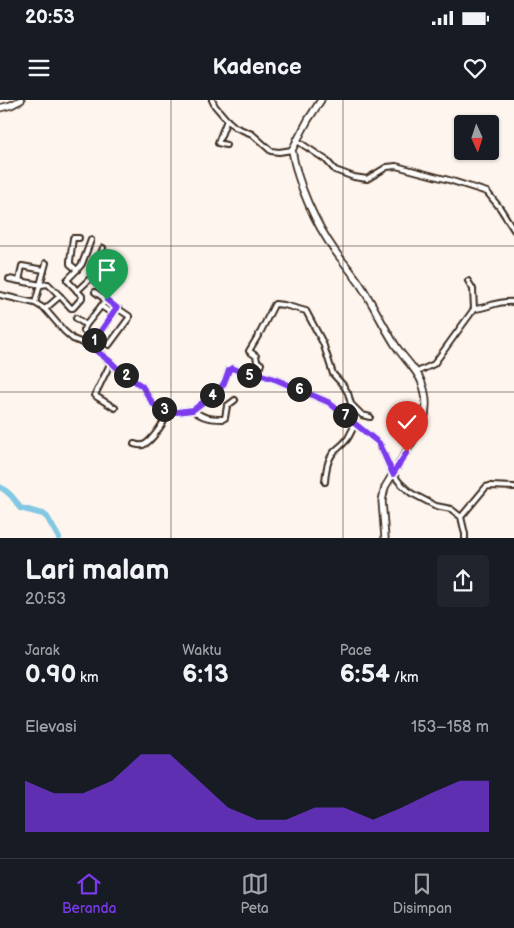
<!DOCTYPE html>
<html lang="id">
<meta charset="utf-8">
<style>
body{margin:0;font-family:"Balsamiq Sans",sans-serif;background:#20242c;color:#f1f3f6;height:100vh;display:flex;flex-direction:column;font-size:19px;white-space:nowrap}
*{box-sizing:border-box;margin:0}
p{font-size:16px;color:#9ea1a6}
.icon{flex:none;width:28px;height:28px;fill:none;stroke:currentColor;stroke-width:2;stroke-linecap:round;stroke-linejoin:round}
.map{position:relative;height:438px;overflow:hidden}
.side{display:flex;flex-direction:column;background:#171b24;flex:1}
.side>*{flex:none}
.needle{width:32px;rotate:177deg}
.fabs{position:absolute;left:454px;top:15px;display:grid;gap:10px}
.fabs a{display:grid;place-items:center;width:45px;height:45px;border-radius:5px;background:#171b24;box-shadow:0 1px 4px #0004;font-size:25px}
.pin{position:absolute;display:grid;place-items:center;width:42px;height:42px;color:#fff;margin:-51px -21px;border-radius:50% 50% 50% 0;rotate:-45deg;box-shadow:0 0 5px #0007}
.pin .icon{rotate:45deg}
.km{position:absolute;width:25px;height:25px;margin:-12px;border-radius:50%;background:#222;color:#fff;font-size:14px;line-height:25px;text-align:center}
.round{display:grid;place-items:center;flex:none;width:52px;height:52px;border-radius:5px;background:#20242c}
.summary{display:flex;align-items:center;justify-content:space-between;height:85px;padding:0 25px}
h1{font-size:28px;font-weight:700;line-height:38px}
.figures{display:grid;grid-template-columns:repeat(3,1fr);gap:8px;height:85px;padding:5px 25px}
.figures div{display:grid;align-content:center}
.figures b{font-size:25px;font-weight:700}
.figures small{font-size:14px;font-weight:400}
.figures p{font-size:14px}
.chart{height:140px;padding:10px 25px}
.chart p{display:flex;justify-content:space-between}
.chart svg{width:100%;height:90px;margin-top:5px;fill:#7c3aed;opacity:.7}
.status{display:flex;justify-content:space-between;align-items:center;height:35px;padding:0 25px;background:#171b24;direction:ltr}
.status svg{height:14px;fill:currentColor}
header{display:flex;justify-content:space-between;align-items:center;height:65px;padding:0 25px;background:#171b24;font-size:22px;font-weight:700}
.tabs{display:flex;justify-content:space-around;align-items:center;height:70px;border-top:1px solid #363941;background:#171b24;font-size:14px;color:#9ea1a6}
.tabs a{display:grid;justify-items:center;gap:2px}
.tabs .current{color:#7c3aed}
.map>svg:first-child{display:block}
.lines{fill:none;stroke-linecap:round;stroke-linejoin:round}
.river{stroke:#82c8e3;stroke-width:6}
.street-casing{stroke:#3b2a1e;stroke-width:8}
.secondary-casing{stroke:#3b2a1e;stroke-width:9}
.street{stroke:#fff;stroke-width:4}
.secondary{stroke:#fff;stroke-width:5.5}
.route-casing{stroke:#fff;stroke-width:10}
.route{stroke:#7c3aed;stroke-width:6}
.grid{fill:none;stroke:#3b2a1e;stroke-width:1;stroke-opacity:0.55}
</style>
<div class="status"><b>20:53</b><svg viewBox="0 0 49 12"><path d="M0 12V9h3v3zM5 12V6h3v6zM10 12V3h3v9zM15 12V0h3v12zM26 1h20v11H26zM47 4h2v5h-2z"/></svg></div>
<header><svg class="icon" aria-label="menu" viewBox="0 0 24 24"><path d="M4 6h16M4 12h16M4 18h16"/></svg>Kadence<svg class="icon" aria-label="heart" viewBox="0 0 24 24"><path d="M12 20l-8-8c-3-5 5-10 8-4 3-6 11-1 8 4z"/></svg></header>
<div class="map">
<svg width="514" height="438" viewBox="0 0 514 438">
<rect width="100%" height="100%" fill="#fef5ee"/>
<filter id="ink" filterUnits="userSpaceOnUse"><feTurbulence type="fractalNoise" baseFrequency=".02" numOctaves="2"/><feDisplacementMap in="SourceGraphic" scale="10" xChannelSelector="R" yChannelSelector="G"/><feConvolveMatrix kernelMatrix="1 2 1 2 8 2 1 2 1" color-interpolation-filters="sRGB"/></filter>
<g filter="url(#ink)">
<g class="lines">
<path class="river" d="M 0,387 C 9,392 15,399 20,408 L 43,414 L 47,417 L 59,438"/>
<defs>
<g id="street">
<path d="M 212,0 L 215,6 L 227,20 L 235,27 L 252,34 L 271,51 L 279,52 L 292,50"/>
<path d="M 296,40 L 326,60 L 335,70 L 354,77 L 367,79 L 387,67 L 396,66 L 449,80 L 487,92 L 500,108 L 514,130"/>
<path d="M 226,45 L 218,43 L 227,20"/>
<path d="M 77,170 L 82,164 L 91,140"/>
<path d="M 9,179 L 41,185 L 48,184 L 60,196"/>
<path d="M 19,181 L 22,166 L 44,170"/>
<path d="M 468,181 L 473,189 L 474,209"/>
<path d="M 77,191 L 96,173 L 97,163 L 103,148"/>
<path d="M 95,192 L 106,200"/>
<path d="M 0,195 L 35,203 L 45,209 L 64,231 L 73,239 L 90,246 L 100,253 L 121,272 L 142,286 L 153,304 L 162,309 L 169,311 L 177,312 L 193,310 L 220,289 L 224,283 L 229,270 L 232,268 L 249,275 L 262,275 L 277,280 L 328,302 L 379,343 L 393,374 L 400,383 L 411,393 L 436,406 L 451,409 L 461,417 L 465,434 L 465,438"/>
<path d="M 35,203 L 46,163"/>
<path d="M 101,206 L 113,214"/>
<path d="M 45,209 L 60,196 L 71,208 L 73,208 L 82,198 L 82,196 L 67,180 L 77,170 L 70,164 L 70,161 L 73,138 L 79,138"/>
<path d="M 76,218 L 86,225"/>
<path d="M 94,240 L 84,231 L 84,229 L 86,225 L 106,200 L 117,208"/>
<path d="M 90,246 L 117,208 L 129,216 L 129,218 L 109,245 L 96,237"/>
<path d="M 111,262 L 95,295 L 97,297 L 115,308"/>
<path d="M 417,272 L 434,264 L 474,209 C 489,208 498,200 514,202"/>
<path d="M 257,275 L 261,264 L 257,261 L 256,256 L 249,251 L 261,231 L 274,205 L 275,204 L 284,205 L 306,211 L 323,243 L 333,274 L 343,285 L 348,293 L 351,304 L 362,315 L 370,317"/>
<path d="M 193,310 C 202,318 211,319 223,319 L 225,318 L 227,306 L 235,300"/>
<path d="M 134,344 C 138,345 139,346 143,345 C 152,342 166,319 169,311"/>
<path d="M 325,382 C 326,371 327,360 334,352 C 339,347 344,344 348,338 C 351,333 352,329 356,324"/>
<path d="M 461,417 L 486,387 L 490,386 L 514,387"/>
</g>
<g id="secondary">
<path d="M 321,0 L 308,20 L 292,50 C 297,83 315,123 335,151 C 343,162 352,172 360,184 C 373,204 383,226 396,246 C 404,259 417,269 422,283 C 427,296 427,311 423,324 L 385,387 L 382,401 L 385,438"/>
<path d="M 0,8 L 11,5 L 21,0"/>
</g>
</defs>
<use href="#street" class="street-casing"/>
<use href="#secondary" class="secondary-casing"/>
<use href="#street" class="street"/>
<use href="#secondary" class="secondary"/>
</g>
</g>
<g class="lines" filter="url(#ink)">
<defs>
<path id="route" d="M 107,200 L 117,208 L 90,246 L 111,262 L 121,272 L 142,286 L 153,304 L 162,309 L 169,311 L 177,312 L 193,310 L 220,289 L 224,283 L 229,270 L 232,268 L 249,275 L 262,275 L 277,280 L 328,302 L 379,343 L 393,374 L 407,352"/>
</defs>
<use href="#route" class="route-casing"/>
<use href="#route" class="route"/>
</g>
<path class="grid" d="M 171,0 L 171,438M 343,0 L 343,438M 0,146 L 514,146M 0,292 L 514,292"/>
</svg>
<div class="fabs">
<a><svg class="needle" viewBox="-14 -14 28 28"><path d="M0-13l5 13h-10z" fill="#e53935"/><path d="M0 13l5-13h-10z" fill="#9ea1a6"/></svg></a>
</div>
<div class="pin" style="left:107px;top:200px;background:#1e9e55"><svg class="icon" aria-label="arrive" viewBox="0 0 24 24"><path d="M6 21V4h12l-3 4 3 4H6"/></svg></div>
<div class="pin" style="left:407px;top:352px;background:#d93025"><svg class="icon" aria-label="check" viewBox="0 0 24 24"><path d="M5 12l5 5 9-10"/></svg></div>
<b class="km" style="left:94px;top:240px">1</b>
<b class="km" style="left:126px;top:275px">2</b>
<b class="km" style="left:164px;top:309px">3</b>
<b class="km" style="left:212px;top:295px">4</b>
<b class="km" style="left:249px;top:275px">5</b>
<b class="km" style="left:299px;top:289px">6</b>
<b class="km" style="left:345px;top:315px">7</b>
</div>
<section class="side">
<div class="summary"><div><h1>Lari malam</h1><p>20:53</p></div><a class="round"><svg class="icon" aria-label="share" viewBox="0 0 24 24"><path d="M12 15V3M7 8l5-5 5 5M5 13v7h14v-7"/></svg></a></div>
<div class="figures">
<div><p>Jarak</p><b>0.90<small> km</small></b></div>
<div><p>Waktu</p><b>6:13</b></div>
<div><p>Pace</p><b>6:54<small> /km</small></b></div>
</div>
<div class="chart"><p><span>Elevasi</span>153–158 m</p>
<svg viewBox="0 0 160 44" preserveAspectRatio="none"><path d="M0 44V19L10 25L20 25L30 19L40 6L50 6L60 19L70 32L80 38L90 38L100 32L110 32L120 38L130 32L140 25L150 19L160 19V44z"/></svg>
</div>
</section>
<nav class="tabs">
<a class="current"><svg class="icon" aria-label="home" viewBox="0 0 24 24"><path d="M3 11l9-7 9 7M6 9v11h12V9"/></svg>Beranda</a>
<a><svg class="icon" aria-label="map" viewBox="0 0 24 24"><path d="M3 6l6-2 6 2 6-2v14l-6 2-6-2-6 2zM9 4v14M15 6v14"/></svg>Peta</a>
<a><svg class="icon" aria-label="saved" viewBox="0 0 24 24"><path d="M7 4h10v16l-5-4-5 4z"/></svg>Disimpan</a>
</nav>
